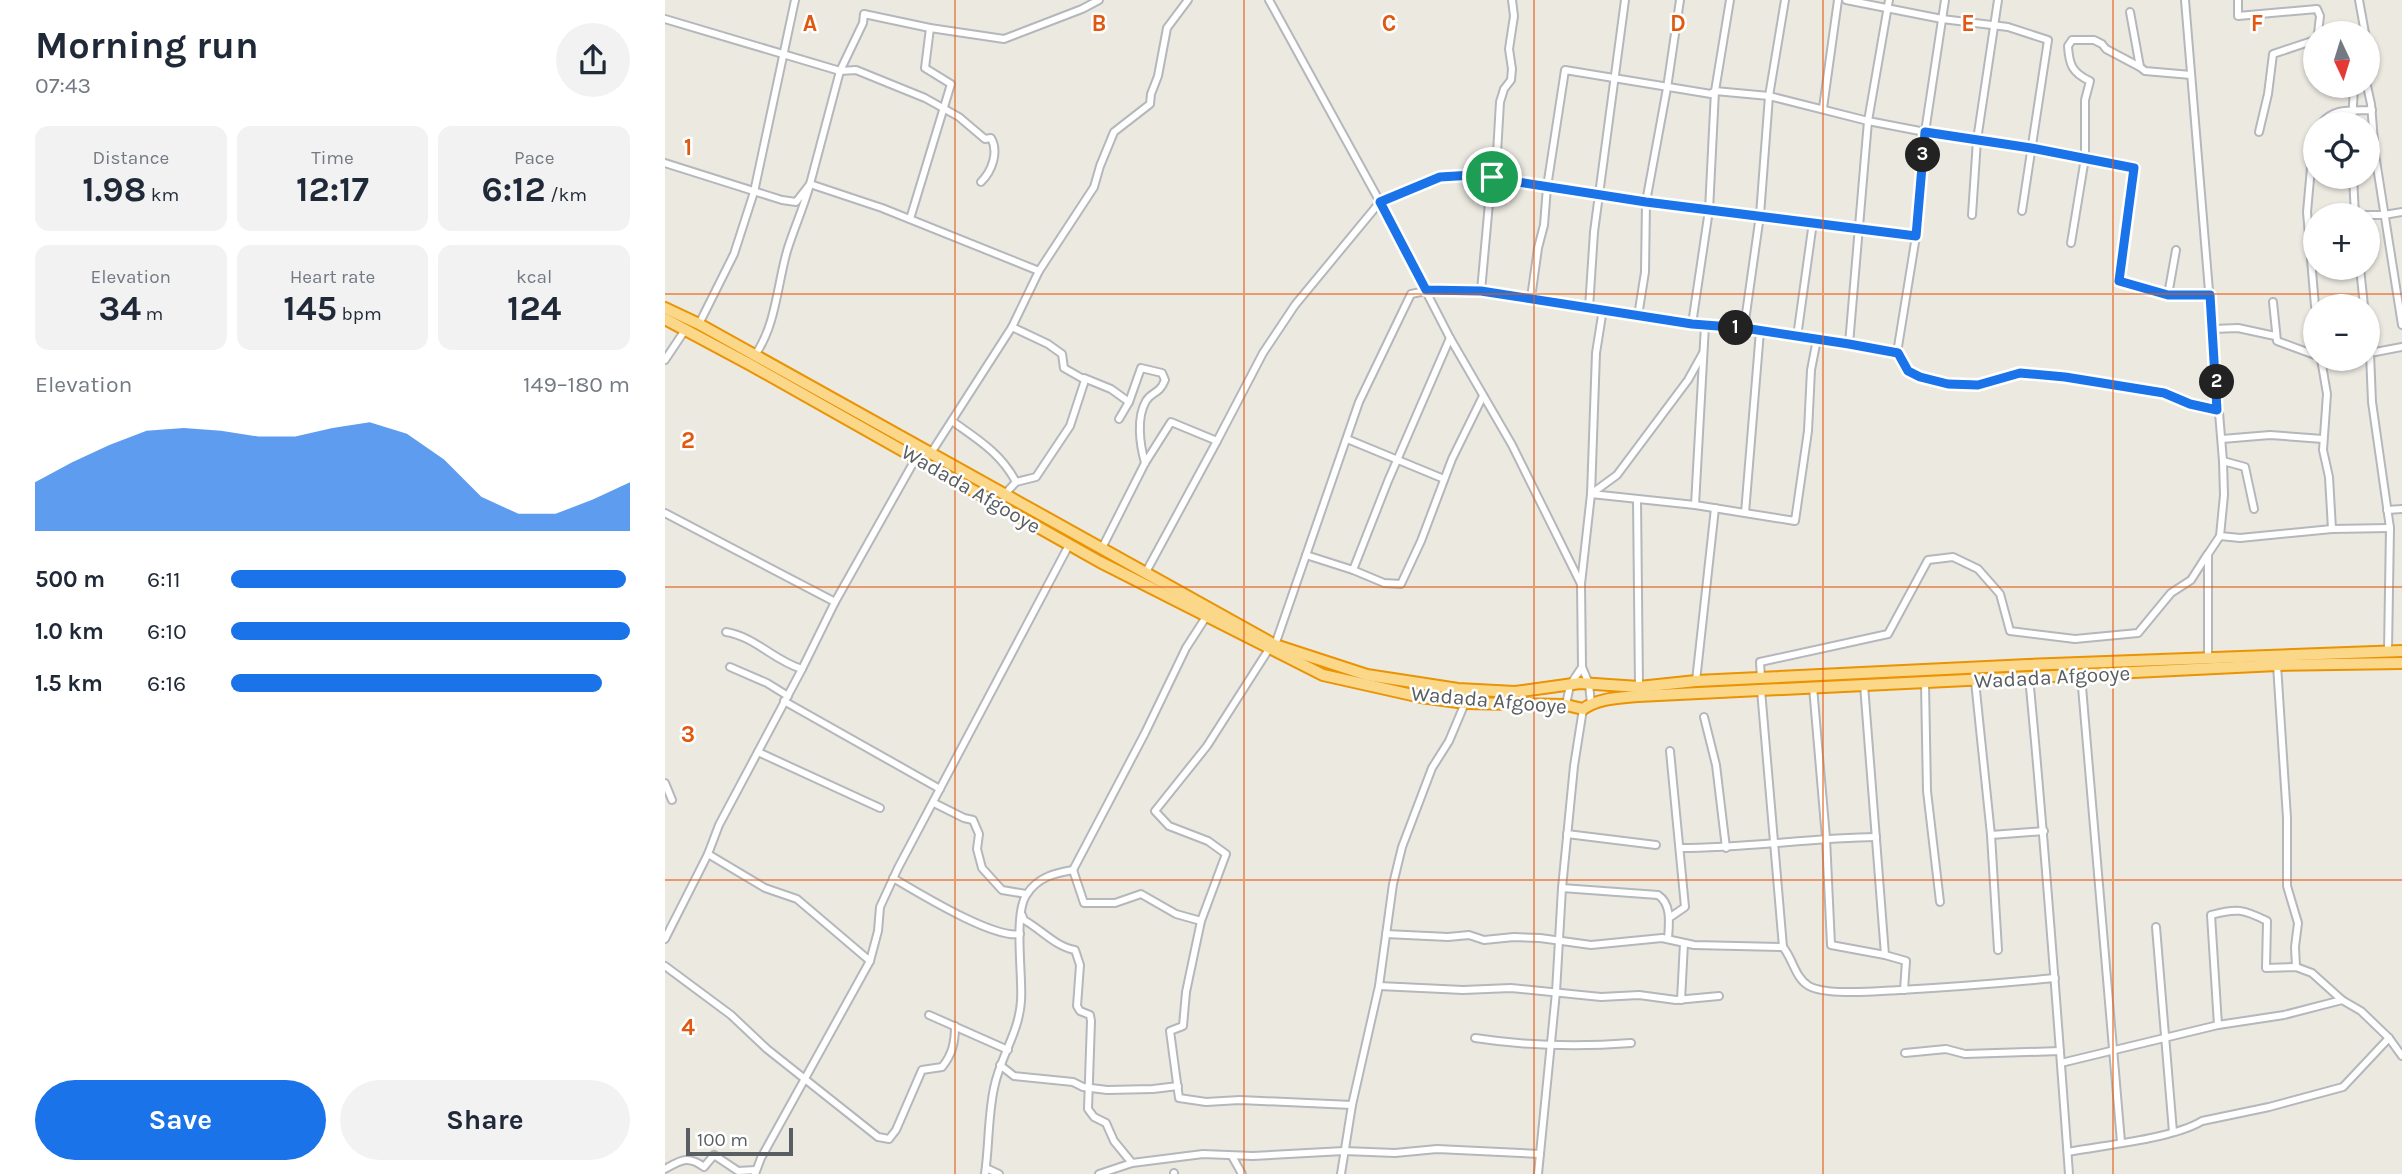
<!DOCTYPE html>
<meta charset="utf-8">
<style>
body{margin:0;font-family:Karla,sans-serif;background:#f2f2f3;color:#1f2937;height:100vh;display:flex;flex-direction:column;font-size:26px;white-space:nowrap}
*{box-sizing:border-box;margin:0}
p{font-size:23px;color:#747a83}
.icon{flex:none;width:38px;height:38px;fill:none;stroke:currentColor;stroke-width:2;stroke-linecap:round;stroke-linejoin:round}
.map{position:relative;flex:1;overflow:hidden}
.panel{display:flex;flex-direction:column;background:#fff;width:665px}
.panel>*{flex:none}
.needle{width:46px;rotate:176deg}
.tools{position:absolute;left:1638px;top:21px;display:grid;gap:14px}
.tools a{display:grid;place-items:center;width:77px;height:77px;border-radius:50%;background:#fff;box-shadow:0 2px 5px #0004;font-size:35px}
.scale{position:absolute;left:21px;bottom:18px;width:107px;box-sizing:border-box;padding-left:7px;border:4px solid #595e62;border-top:0;font-size:19px;line-height:24px;white-space:nowrap;color:#595e62;-webkit-text-stroke:5px #fff;paint-order:stroke}
.pin{position:absolute;display:grid;place-items:center;width:60px;height:60px;color:#fff;margin:-30px;border:4px solid #fff;border-radius:50%;box-shadow:0 2px 7px #0007}
.km{position:absolute;width:35px;height:35px;margin:-18px;border-radius:50%;background:#222;color:#fff;font-size:19px;line-height:35px;text-align:center}
.round{display:grid;place-items:center;flex:none;width:74px;height:74px;border-radius:37px;background:#f2f2f3}
.head{display:flex;align-items:center;justify-content:space-between;height:119px;padding:0 35px}
h1{font-size:38px;font-weight:700;line-height:52px}
.figures{display:grid;grid-template-columns:repeat(3,1fr);gap:10px;height:119px;padding:7px 35px}
.figures div{display:grid;align-content:center;border-radius:14px;background:#f2f2f3;text-align:center}
.figures b{font-size:35px;font-weight:700}
.figures small{font-size:19px;font-weight:400}
.figures p{font-size:19px}
.chart{height:196px;padding:14px 35px}
.chart p{display:flex;justify-content:space-between}
.chart svg{width:100%;height:126px;margin-top:7px;fill:#1a73e8;opacity:.7}
.primary-button{display:flex;gap:14px;margin-top:auto;padding:14px 35px}
.primary-button a{flex:1;height:80px;border-radius:42px;background:#1a73e8;color:#fff;font-size:28px;font-weight:700;line-height:80px;text-align:center}
.primary-button a+a{background:#f2f2f3;color:#1f2937}
ul{padding:0 35px;list-style:none;font-size:23px}
li{display:grid;grid-template-columns:112px 84px 1fr;align-items:center;height:52px}
li i{height:18px;border-radius:9px;background:#1a73e8}
main{display:flex;flex:1;min-height:0}
.map>svg:first-child{display:block}
.lines{fill:none;stroke-linecap:round;stroke-linejoin:round}
.street-casing{stroke:#b4b7bb;stroke-width:10}
.highway-casing{stroke:#ea9303;stroke-width:14}
.street{stroke:#fff;stroke-width:6}
.highway{stroke:#fbd789;stroke-width:10}
.route-casing{stroke:#fff;stroke-width:14}
.route{stroke:#1a73e8;stroke-width:9}
.grid{fill:none;stroke:#e15910;stroke-width:2;stroke-opacity:0.55}
.labels{text-anchor:middle;stroke-width:5;stroke-linejoin:round;paint-order:stroke}
.street-label{font-size:21px;fill:#595e62;stroke:#fff}
.grid-label{font-size:23px;text-anchor:middle;font-weight:bold;fill:#e15910;stroke:#fff;stroke-width:5;stroke-linejoin:round;paint-order:stroke}
</style>
<main>
<section class="panel">
<div class="head"><div><h1>Morning run</h1><p>07:43</p></div><a class="round"><svg class="icon" aria-label="share" viewBox="0 0 24 24"><path d="M12 15V3M7 8l5-5 5 5M5 13v7h14v-7"/></svg></a></div>
<div class="figures">
<div><p>Distance</p><b>1.98<small> km</small></b></div>
<div><p>Time</p><b>12:17</b></div>
<div><p>Pace</p><b>6:12<small> /km</small></b></div>
</div>
<div class="figures">
<div><p>Elevation</p><b>34<small> m</small></b></div>
<div><p>Heart rate</p><b>145<small> bpm</small></b></div>
<div><p>kcal</p><b>124</b></div>
</div>
<div class="chart"><p><span>Elevation</span>149–180 m</p>
<svg viewBox="0 0 160 44" preserveAspectRatio="none"><path d="M0 44V27L10 20L20 14L30 9L40 8L50 9L60 11L70 11L80 8L90 6L100 10L110 19L120 32L130 38L140 38L150 33L160 27V44z"/></svg>
</div>
<ul>
<li><b>500 m</b>6:11<i style="width:99%"></i></li>
<li><b>1.0 km</b>6:10<i style="width:100%"></i></li>
<li><b>1.5 km</b>6:16<i style="width:93%"></i></li>
</ul>
<div class="primary-button"><a>Save</a><a>Share</a></div>
</section>
<div class="map">
<svg width="1737" height="1174" viewBox="0 0 1737 1174">
<rect width="100%" height="100%" fill="#ece9e1"/>
<g class="lines">
<defs>
<g id="street">
<path d="M 604,0 L 715,202 L 785,338 L 847,445 L 916,584"/>
<path d="M 1181,0 L 1277,19 L 1343,27 L 1383,40 L 1357,211"/>
<path d="M 1520,0 L 1558,461 L 1559,495 L 1555,536 L 1543,554 L 1543,658"/>
<path d="M 1573,0 L 1573,16 L 1652,9 L 1655,16 L 1653,33"/>
<path d="M 1694,0 L 1700,33"/>
<path d="M 1465,12 L 1475,67"/>
<path d="M 0,19 L 175,71 L 191,70 L 260,98 L 294,117 L 320,139 L 326,138 C 334,152 327,171 316,182"/>
<path d="M 1702,86 L 1706,104 L 1710,154 L 1737,325"/>
<path d="M 1158,108 L 1173,0"/>
<path d="M 1656,124 C 1669,107 1687,111 1707,110"/>
<path d="M 1687,124 L 1689,86"/>
<path d="M 1594,132 L 1603,94 L 1608,54 L 1650,40"/>
<path d="M 1650,133 L 1644,145 L 1646,168 L 1642,212 L 1650,306"/>
<path d="M 0,163 L 117,200 L 131,202 L 145,184 C 139,207 129,228 122,251 C 112,286 111,325 90,355"/>
<path d="M 1688,177 L 1690,215"/>
<path d="M 1307,215 L 1312,140 L 1333,0"/>
<path d="M 1690,215 L 1719,215 L 1737,212"/>
<path d="M 245,219 L 286,84 L 260,68 L 265,28"/>
<path d="M 1251,236 L 1260,132 L 1280,0"/>
<path d="M 1406,243 L 1420,158 L 1420,100 L 1425,81 C 1407,73 1404,64 1403,46 L 1407,40 L 1429,40 L 1437,44 L 1441,49 L 1475,67 L 1480,71 L 1526,75"/>
<path d="M 1695,268 L 1699,306"/>
<path d="M 374,271 L 217,208 L 145,184 L 175,71 L 198,23 L 199,14 L 265,28 L 339,39 L 417,9 L 434,0"/>
<path d="M 816,291 L 824,203 L 832,153 L 835,102 L 839,89 L 846,80 L 847,69 L 844,49 L 849,16 L 847,0"/>
<path d="M 1503,295 L 1511,250"/>
<path d="M 866,298 L 873,248 L 879,225 L 882,187 L 900,70 L 1046,94 L 1050,91 L 1104,96 L 1203,121 L 1260,132 L 1366,148 L 1469,168 L 1454,281 L 1503,295 L 1545,295"/>
<path d="M 1608,302 L 1612,341 L 1650,355"/>
<path d="M 924,308 L 929,232 L 960,0"/>
<path d="M 973,316 L 980,272 L 981,202 L 1002,88 L 1015,0"/>
<path d="M 34,324 L 69,254 L 89,192 L 130,0"/>
<path d="M 1027,324 L 1044,210 L 1050,91 L 1065,0"/>
<path d="M 1079,328 L 1095,215 L 1104,96 L 1120,0"/>
<path d="M 1548,329 L 1573,328 L 1610,336"/>
<path d="M 1703,336 L 1705,353 L 1737,347"/>
<path d="M 1132,337 L 1148,222"/>
<path d="M 1184,344 L 1203,121 L 1224,0"/>
<path d="M 1038,353 L 1023,380 L 952,475 L 926,494 L 1030,505 L 1130,521 L 1143,431 L 1146,370 L 1152,339"/>
<path d="M 1232,353 L 1243,371 L 1255,377 L 1283,384 L 1313,385 L 1355,373 L 1400,377 L 1499,393 L 1525,404 L 1552,410"/>
<path d="M 1705,353 L 1707,402 L 1725,528 L 1723,651"/>
<path d="M 1656,359 L 1662,394 L 1658,450 L 1664,477 L 1667,529 L 1725,528"/>
<path d="M 0,360 L 20,330"/>
<path d="M 419,378 L 446,389 L 464,402 L 454,419"/>
<path d="M 464,402 L 476,368 L 497,373 L 500,380 C 494,395 487,391 481,401 C 471,418 475,445 480,463"/>
<path d="M 287,421 C 312,439 336,453 351,482"/>
<path d="M 682,439 L 779,479"/>
<path d="M 1557,439 L 1605,435 L 1658,439"/>
<path d="M 266,453 L 347,327 L 374,271 L 429,187 L 435,166 L 449,132 L 485,104 L 486,94 L 493,76 L 502,28 L 523,0"/>
<path d="M 1558,461 L 1580,467 L 1589,509"/>
<path d="M 339,495 L 351,482 L 371,477 L 405,426 L 420,380 L 399,368 L 397,354 L 383,344 L 347,327"/>
<path d="M 972,499 L 974,687"/>
<path d="M 1030,505 L 1040,325"/>
<path d="M 1722,510 L 1737,509"/>
<path d="M 0,513 L 170,602"/>
<path d="M 1080,513 L 1095,331"/>
<path d="M 1555,536 L 1575,538 L 1667,529"/>
<path d="M 437,548 L 480,463 L 506,422 L 552,441 L 598,353 L 630,305 L 715,202 L 775,177 L 809,175 L 827,177 L 981,202 L 1251,236 L 1232,353 L 1184,344 L 1079,328 L 1027,324 L 816,291 L 761,291 L 746,294 L 694,402 L 610,645"/>
<path d="M 641,555 L 688,570 L 723,481 L 785,338"/>
<path d="M 688,570 L 719,583 L 736,584 L 756,541 L 787,459 L 818,396"/>
<path d="M 481,572 L 552,441"/>
<path d="M 61,632 C 91,637 109,661 137,669"/>
<path d="M 1612,665 L 1622,818 L 1622,886 L 1633,923 L 1630,947 L 1631,967"/>
<path d="M 65,667 L 102,683 L 123,696"/>
<path d="M 1416,675 L 1456,1142"/>
<path d="M 1364,677 C 1380,842 1392,1008 1404,1174"/>
<path d="M 1096,678 L 1095,662 L 1223,634 L 1263,560 L 1288,557 L 1313,569 L 1335,594 L 1345,631 L 1410,639 L 1473,633 L 1506,593 L 1526,580 L 1542,555"/>
<path d="M 1031,681 L 1050,508"/>
<path d="M 1310,681 L 1326,835 L 1333,950"/>
<path d="M 1260,683 L 1262,791 L 1275,902"/>
<path d="M 1199,685 L 1220,955 L 1241,961 L 1239,990"/>
<path d="M 1148,687 L 1161,838 L 1166,945 L 1220,955"/>
<path d="M 1096,690 L 1118,947"/>
<path d="M 119,701 L 275,789"/>
<path d="M 926,704 L 924,684 L 917,667 L 916,584 L 926,494 L 931,353 L 938,309"/>
<path d="M 901,705 L 905,685 L 917,667"/>
<path d="M 1039,717 L 1051,765 L 1061,848"/>
<path d="M 93,752 L 215,808"/>
<path d="M 0,783 L 7,800"/>
<path d="M 269,803 L 299,818 L 308,820 L 314,834 L 312,849 L 317,868 L 337,890 L 361,894"/>
<path d="M 902,834 L 991,845"/>
<path d="M 1326,835 L 1379,831"/>
<path d="M 1015,848 C 1081,848 1145,838 1211,837"/>
<path d="M 43,854 L 100,888 L 132,899 L 205,961"/>
<path d="M 408,870 L 480,733 L 521,648 L 541,617"/>
<path d="M 228,878 C 254,893 328,939 355,934"/>
<path d="M 897,888 L 993,895 C 1007,904 1004,924 1003,939"/>
<path d="M 357,915 L 359,920 C 377,930 391,947 410,950 L 415,965 L 412,1006 L 415,1011 L 425,1015 L 426,1021 L 423,1109 L 429,1117 L 441,1123 L 449,1141 L 467,1163"/>
<path d="M 1004,918 L 1020,907 L 1005,751"/>
<path d="M 536,921 L 561,854 L 543,841 L 504,826 L 490,811 L 542,746 L 604,649"/>
<path d="M 1491,927 L 1508,1132"/>
<path d="M 721,934 L 783,937 L 804,935 L 819,940 L 849,937 L 875,938 L 926,945 L 997,938 L 1029,945 L 1118,947 C 1128,959 1130,978 1144,986 C 1162,996 1214,991 1235,990 C 1287,987 1338,983 1390,978"/>
<path d="M 0,939 L 43,854 L 54,825 L 137,669 L 170,602 L 251,458"/>
<path d="M 0,966 L 66,1015 L 102,1049 L 213,1137 L 224,1139 L 231,1130 L 257,1070 L 277,1067 C 287,1055 290,1043 290,1026"/>
<path d="M 714,986 L 798,990 L 846,988 L 936,997 L 974,995 L 1011,1000 L 1054,996"/>
<path d="M 1016,1000 L 1019,943"/>
<path d="M 264,1015 L 343,1050"/>
<path d="M 1553,1025 L 1546,915 C 1572,908 1578,909 1602,921 L 1601,968 L 1631,967 L 1647,973 L 1677,1000 L 1696,1011 L 1724,1038 L 1737,1056"/>
<path d="M 810,1038 C 862,1046 914,1047 966,1043"/>
<path d="M 1240,1053 L 1281,1049 L 1300,1054 L 1395,1051"/>
<path d="M 1396,1063 L 1553,1025 L 1619,1015 L 1677,1000"/>
<path d="M 335,1065 L 349,1076 L 408,1082 L 418,1087 L 442,1090 L 488,1089 L 513,1086"/>
<path d="M 1403,1152 C 1439,1145 1507,1139 1537,1121 L 1604,1107 L 1678,1087 L 1724,1038"/>
<path d="M 567,1156 L 577,1174"/>
<path d="M 321,1168 L 334,1174"/>
<path d="M 0,1169 C 16,1160 23,1155 39,1167 L 49,1155 L 73,1171 L 91,1170"/>
<path d="M 509,1173 L 509,1174"/>
<path d="M 90,1174 L 96,1158 L 205,961 L 213,931 L 215,907 L 233,868 L 404,545"/>
<path d="M 320,1174 C 324,1146 323,1116 329,1088 C 335,1057 354,1033 356,1001 C 358,976 348,913 362,894 C 373,877 390,873 408,870 L 419,903 L 450,903 L 476,894 L 511,914 L 536,921 L 521,992 L 518,1026 L 505,1031 L 514,1098 L 541,1102 L 575,1100 L 687,1105"/>
<path d="M 434,1174 L 467,1163 L 538,1154 L 588,1156 L 679,1151 L 730,1153 L 772,1149 L 875,1154"/>
<path d="M 676,1174 L 687,1105 L 714,986 L 728,884 L 737,847 L 767,768 L 784,741 L 800,703"/>
<path d="M 873,1174 L 891,992 L 897,888 L 909,766 L 918,709"/>
</g>
<g id="highway">
<path d="M 0,308 L 34,324 L 610,645 L 702,675 L 793,689 L 850,692 L 915,683 L 974,687 L 1031,681 L 1363,665 L 1737,651"/>
<path d="M 0,319 L 84,364 L 435,562 L 658,675 L 756,697 L 800,703 L 901,705 L 918,709 C 934,698 954,698 973,696 L 1612,665 L 1737,663"/>
</g>
</defs>
<use href="#street" class="street-casing"/>
<use href="#highway" class="highway-casing"/>
<use href="#street" class="street"/>
<use href="#highway" class="highway"/>
</g>
<g class="lines">
<defs>
<path id="route" d="M 1260,132 L 1366,148 L 1469,168 L 1454,281 L 1503,295 L 1545,295 L 1552,410 L 1525,404 L 1499,393 L 1400,377 L 1355,373 L 1313,385 L 1283,384 L 1255,377 L 1243,371 L 1233,353 L 1184,344 L 1079,328 L 1027,324 L 816,291 L 761,290 L 715,202 L 775,177 L 808,175 L 981,202 L 1251,236 Z"/>
</defs>
<use href="#route" class="route-casing"/>
<use href="#route" class="route"/>
</g>
<path class="grid" d="M 290,0 L 290,1174M 579,0 L 579,1174M 869,0 L 869,1174M 1158,0 L 1158,1174M 1448,0 L 1448,1174M 0,294 L 1737,294M 0,587 L 1737,587M 0,880 L 1737,880"/>
<g class="labels">
<g class="street-label">
<text transform="translate(306 489) rotate(30)" y="7">Wadada Afgooye</text>
<text transform="translate(1387 677) rotate(-3)" y="7">Wadada Afgooye</text>
<text transform="translate(824 700) rotate(5)" y="7">Wadada Afgooye</text>
</g>
</g>
<g class="grid-label">
<text x="145" y="31">A</text>
<text x="434" y="31">B</text>
<text x="724" y="31">C</text>
<text x="1013" y="31">D</text>
<text x="1303" y="31">E</text>
<text x="1592" y="31">F</text>
<text x="23" y="155">1</text>
<text x="23" y="448">2</text>
<text x="23" y="742">3</text>
<text x="23" y="1035">4</text>
</g>
</svg>
<div class="tools">
<a><svg class="needle" viewBox="-14 -14 28 28"><path d="M0-13l5 13h-10z" fill="#e53935"/><path d="M0 13l5-13h-10z" fill="#747a83"/></svg></a>
<a><svg class="icon" aria-label="locate" viewBox="0 0 24 24"><circle cx="12" cy="12" r="6"/><path d="M12 2v4M12 18v4M2 12h4M18 12h4"/></svg></a>
<a>+</a>
<a>−</a>
</div>
<div class="scale">100 m</div>
<div class="pin" style="left:827px;top:177px;background:#1e9e55"><svg class="icon" aria-label="arrive" viewBox="0 0 24 24"><path d="M6 21V4h12l-3 4 3 4H6"/></svg></div>
<b class="km" style="left:1071px;top:328px">1</b>
<b class="km" style="left:1552px;top:382px">2</b>
<b class="km" style="left:1258px;top:155px">3</b>
</div>
</main>
